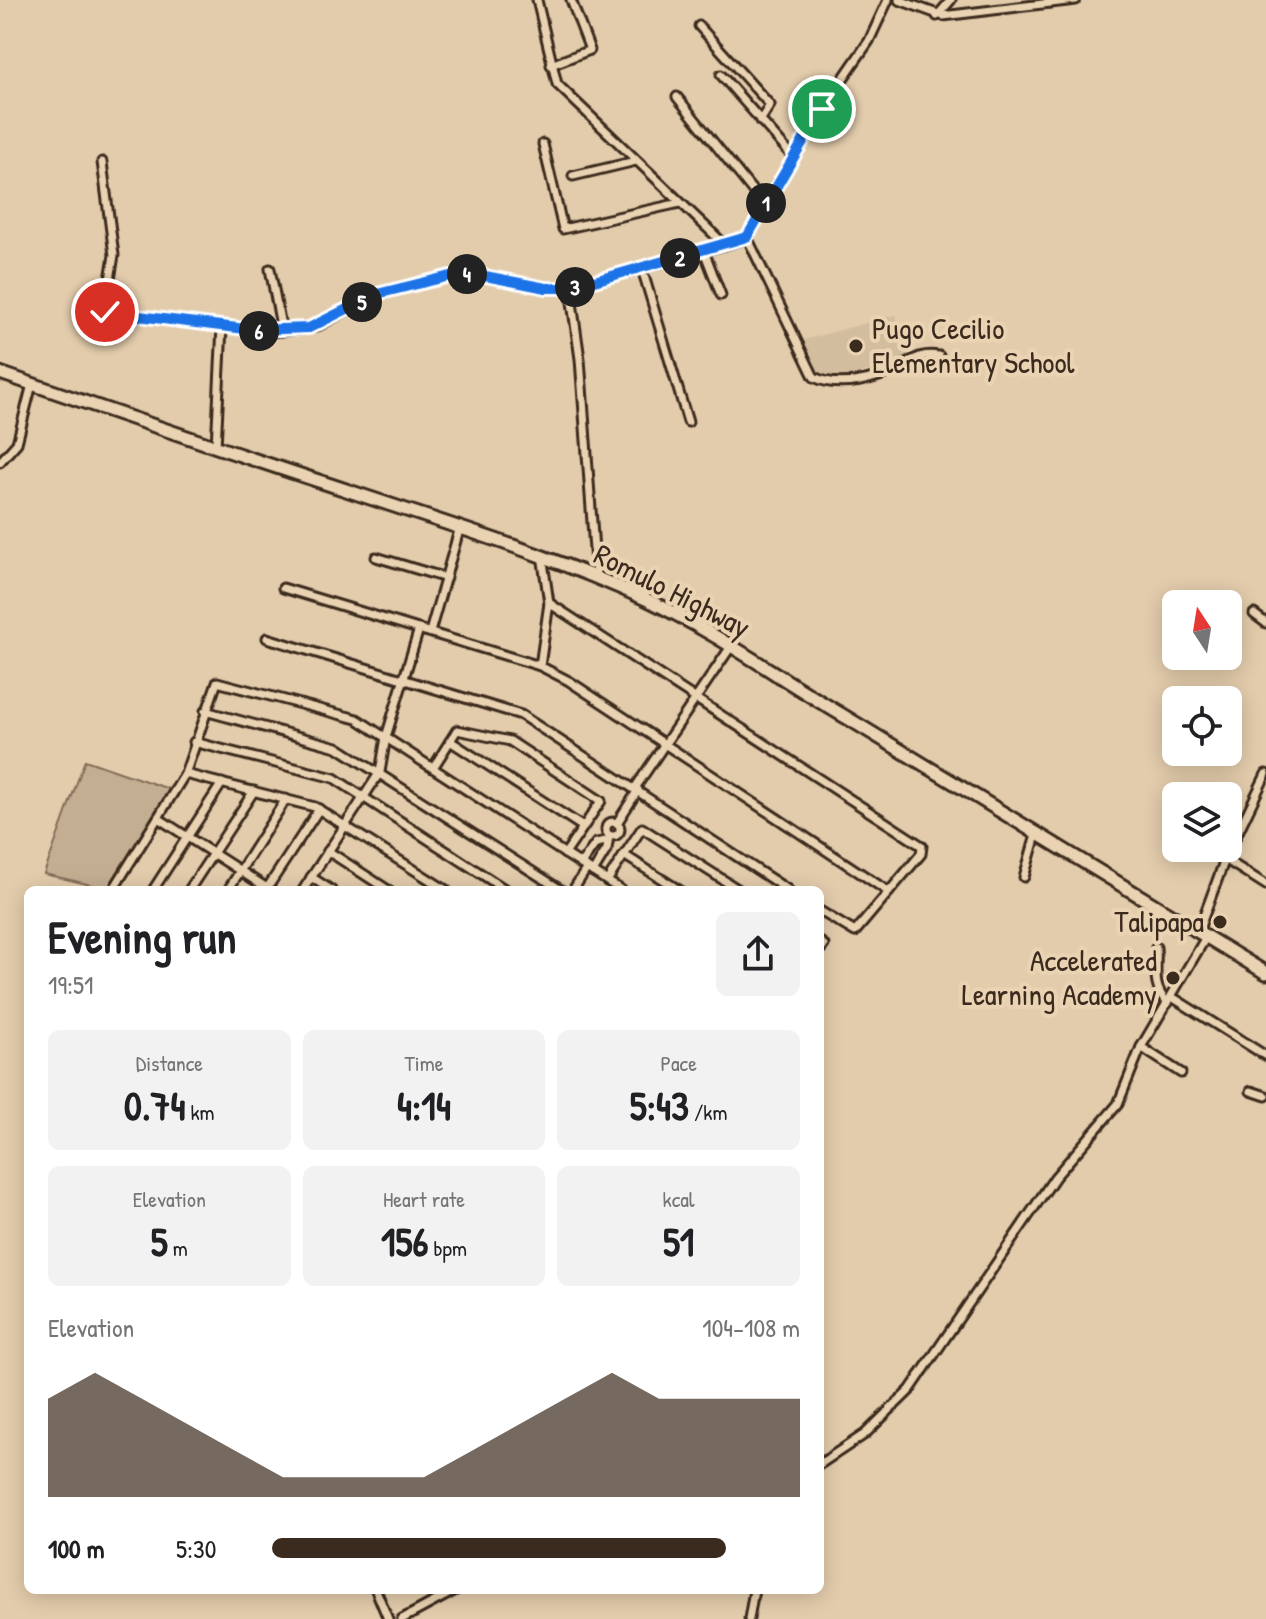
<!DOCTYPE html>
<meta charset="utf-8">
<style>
body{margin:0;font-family:"Patrick Hand",sans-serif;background:#f2f2f2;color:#202124;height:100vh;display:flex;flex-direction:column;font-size:30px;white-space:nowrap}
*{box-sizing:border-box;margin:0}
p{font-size:26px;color:#757577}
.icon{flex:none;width:44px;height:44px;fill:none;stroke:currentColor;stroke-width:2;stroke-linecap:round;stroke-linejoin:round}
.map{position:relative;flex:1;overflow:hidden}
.panel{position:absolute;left:24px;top:886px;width:800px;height:708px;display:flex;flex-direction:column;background:#fff;border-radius:12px;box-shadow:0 4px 20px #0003}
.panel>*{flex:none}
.needle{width:52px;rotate:348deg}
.buttons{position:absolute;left:1162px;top:590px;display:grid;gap:16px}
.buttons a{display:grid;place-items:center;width:80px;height:80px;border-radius:12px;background:#fff;box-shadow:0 4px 20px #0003;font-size:40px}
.pin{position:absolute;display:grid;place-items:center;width:68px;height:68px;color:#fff;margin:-34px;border:4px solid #fff;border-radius:50%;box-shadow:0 2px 8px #0007}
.km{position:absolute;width:40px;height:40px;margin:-20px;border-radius:50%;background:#222;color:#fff;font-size:22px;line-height:40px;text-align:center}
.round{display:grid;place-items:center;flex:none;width:84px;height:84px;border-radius:12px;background:#f2f2f2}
.head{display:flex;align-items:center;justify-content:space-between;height:136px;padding:0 24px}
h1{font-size:44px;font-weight:700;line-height:60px}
.stats{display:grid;grid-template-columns:repeat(3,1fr);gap:12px;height:136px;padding:8px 24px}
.stats div{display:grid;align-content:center;border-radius:12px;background:#f2f2f2;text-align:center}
.stats b{font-size:40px;font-weight:700}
.stats small{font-size:22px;font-weight:400}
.stats p{font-size:22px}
.chart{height:224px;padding:16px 24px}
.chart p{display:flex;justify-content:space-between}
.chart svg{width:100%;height:144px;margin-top:8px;fill:#3b2a1e;opacity:.7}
ul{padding:0 24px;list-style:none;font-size:26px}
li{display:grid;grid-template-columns:128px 96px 1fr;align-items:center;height:60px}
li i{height:20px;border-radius:10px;background:#3b2a1e}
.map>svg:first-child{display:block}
.built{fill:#d3bd9f}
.green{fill:#c4ae92;stroke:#806c58;stroke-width:2}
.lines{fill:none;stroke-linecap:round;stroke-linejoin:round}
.minor-casing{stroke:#3b2a1e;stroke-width:13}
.highway-casing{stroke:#3b2a1e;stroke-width:17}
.minor{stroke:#ead3b2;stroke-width:7}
.highway{stroke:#ead3b2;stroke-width:11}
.route-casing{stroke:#fff;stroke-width:16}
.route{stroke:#1a73e8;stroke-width:10}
.poi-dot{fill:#3b2a1e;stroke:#ead3b2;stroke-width:3}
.labels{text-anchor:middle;stroke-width:8;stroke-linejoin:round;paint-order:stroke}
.poi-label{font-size:30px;fill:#3b2a1e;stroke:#ead3b2;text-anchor:end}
.street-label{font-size:30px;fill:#3b2a1e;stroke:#ead3b2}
</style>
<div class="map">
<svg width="1266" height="1619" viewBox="0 0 1266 1619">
<rect width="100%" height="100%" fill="#e3ccac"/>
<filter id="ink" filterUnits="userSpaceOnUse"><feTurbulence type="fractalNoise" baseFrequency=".0125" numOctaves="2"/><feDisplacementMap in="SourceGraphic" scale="16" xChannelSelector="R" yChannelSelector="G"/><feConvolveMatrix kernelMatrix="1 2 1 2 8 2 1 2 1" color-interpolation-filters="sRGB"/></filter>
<g filter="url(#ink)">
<path class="built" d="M 896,315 L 909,353 L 907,359 L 840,379 L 815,374 L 803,340 Z"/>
<path class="green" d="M 85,760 L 169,789 L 113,890 L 44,874 Z"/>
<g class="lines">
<defs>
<g id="minor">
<path d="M 899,0 L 943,16 L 1076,0"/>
<path d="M 937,16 L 951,0"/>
<path d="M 699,26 L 770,105 L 760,121"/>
<path d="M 551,65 L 590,50 L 571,0"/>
<path d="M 721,75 L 793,157"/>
<path d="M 677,97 L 764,205"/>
<path d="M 543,144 L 563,229 L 680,203"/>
<path d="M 102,162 L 114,255 L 110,280 L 114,312"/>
<path d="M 573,176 L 636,161"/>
<path d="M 747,237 L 814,377 C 840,390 878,379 902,366 C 916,358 923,353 939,356"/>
<path d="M 725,245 L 741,240 L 750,233 L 822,109 L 869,41 L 888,0"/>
<path d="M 704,251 L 721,295"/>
<path d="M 270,269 L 282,331"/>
<path d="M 642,269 L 688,422"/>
<path d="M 570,288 L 580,359 L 596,577"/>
<path d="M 105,312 L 273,332 L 316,327 L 377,294 L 450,276 L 480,275 L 546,288 L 570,288 L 725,245 L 557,84 L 537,0"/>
<path d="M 216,447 L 222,326"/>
<path d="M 0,462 L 17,443 L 32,384"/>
<path d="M 542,555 L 549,603"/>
<path d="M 376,557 L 446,578"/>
<path d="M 283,588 L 540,666 L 569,681 L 889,892"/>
<path d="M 1254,614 L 1266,623"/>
<path d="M 430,632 L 460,527"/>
<path d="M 267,638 L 521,715 L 788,890"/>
<path d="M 540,666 L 549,603 L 922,846 L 921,854 L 855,932 L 820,911"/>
<path d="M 205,711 L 337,747 L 561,890"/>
<path d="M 450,741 L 583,827"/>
<path d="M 194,742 L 334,778 L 506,890"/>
<path d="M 433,768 L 457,730 L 510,741 L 601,801 L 565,854"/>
<path d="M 185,774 L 315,807 L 446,890"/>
<path d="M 635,788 L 732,645"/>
<path d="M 158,818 L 270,890"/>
<circle cx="613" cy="829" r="7"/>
<path d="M 617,823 L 638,790"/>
<path d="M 328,851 L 388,890"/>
<path d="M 624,855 L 679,890"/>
<path d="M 1225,859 L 1266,885"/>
<path d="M 581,864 L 596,843 L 606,841"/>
<path d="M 593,872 L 607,849 L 609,836"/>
<path d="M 311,877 L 331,890"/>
<path d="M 1024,877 L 1036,835"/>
<path d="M 607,881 L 642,828 L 739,890"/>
<path d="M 113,890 L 185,774 L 217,682 L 357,719 L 621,890"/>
<path d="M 153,890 L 222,783"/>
<path d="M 189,890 L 254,791"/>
<path d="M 228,890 L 286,799"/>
<path d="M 266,890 L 319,809"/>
<path d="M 303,890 L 380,772 L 386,737 L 419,629"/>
<path d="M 573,890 L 587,868"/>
<path d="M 1198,932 L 1225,859 L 1266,774"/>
<path d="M 820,942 L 824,945 L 820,950"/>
<path d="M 1156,947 C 1158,968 1150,986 1168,1003"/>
<path d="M 1172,997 L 1266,1056"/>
<path d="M 1141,1047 L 1181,1073"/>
<path d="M 1251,1091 L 1266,1096"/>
<path d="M 820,1464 L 865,1434 L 910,1390 L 1055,1177 L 1118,1104 L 1141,1047 L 1206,937"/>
<path d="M 376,1590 L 388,1619"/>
<path d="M 402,1619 L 456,1590"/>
<path d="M 749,1619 L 754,1590"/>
</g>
<path id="highway" d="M 0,373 C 116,413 232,453 349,491 C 450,525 551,555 648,600 C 719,634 782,680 849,719 C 989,803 1127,889 1266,973"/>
</defs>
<use href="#minor" class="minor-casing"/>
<use href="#highway" class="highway-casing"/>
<use href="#minor" class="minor"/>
<use href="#highway" class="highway"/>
</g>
</g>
<g class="lines" filter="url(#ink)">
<defs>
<path id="route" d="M 105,312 L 254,330 L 309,328 L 377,294 L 450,276 L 480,275 L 546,288 L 570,288 L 747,237 L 822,109"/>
</defs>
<use href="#route" class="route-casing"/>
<use href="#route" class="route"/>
</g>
<g class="poi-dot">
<circle cx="856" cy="346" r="8"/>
<circle cx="1220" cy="922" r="8"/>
<circle cx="1173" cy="978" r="8"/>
</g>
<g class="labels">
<g class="poi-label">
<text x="872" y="339" text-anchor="start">Pugo Cecilio<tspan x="872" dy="34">Elementary School</tspan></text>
<text x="1204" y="932">Talipapa</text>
<text x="1157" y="971">Accelerated<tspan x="1157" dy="34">Learning Academy</tspan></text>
</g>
<g class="street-label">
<text transform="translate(672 591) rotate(27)" y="10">Romulo Highway</text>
</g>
</g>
</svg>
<div class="buttons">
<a><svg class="needle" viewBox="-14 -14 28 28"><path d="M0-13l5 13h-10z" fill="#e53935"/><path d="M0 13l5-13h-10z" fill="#757577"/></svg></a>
<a><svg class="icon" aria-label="locate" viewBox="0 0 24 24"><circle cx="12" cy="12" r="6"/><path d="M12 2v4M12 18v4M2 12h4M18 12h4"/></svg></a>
<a><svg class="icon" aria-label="layers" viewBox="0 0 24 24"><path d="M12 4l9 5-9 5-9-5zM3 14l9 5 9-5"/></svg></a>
</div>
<div class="pin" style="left:822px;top:109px;background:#1e9e55"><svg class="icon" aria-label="arrive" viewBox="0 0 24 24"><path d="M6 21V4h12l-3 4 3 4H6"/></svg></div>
<div class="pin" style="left:105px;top:312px;background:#d93025"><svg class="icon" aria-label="check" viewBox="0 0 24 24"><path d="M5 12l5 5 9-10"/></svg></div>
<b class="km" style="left:766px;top:203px">1</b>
<b class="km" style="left:680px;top:258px">2</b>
<b class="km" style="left:575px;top:287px">3</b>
<b class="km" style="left:467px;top:274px">4</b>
<b class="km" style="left:362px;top:302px">5</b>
<b class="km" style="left:259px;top:331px">6</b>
<section class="panel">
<div class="head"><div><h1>Evening run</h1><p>19:51</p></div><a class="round"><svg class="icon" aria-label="share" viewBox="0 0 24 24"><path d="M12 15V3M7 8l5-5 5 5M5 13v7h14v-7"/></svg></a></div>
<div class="stats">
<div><p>Distance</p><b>0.74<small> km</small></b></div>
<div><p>Time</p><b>4:14</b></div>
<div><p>Pace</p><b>5:43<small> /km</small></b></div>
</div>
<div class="stats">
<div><p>Elevation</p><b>5<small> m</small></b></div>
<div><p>Heart rate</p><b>156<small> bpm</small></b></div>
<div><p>kcal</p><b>51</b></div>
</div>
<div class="chart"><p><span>Elevation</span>104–108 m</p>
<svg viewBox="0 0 160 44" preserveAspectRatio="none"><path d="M0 44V14L10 6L20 14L30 22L40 30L50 38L60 38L70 38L80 38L90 30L100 22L110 14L120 6L130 14L140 14L150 14L160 14V44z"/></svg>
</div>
<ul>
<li><b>100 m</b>5:30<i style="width:86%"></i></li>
</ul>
</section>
</div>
